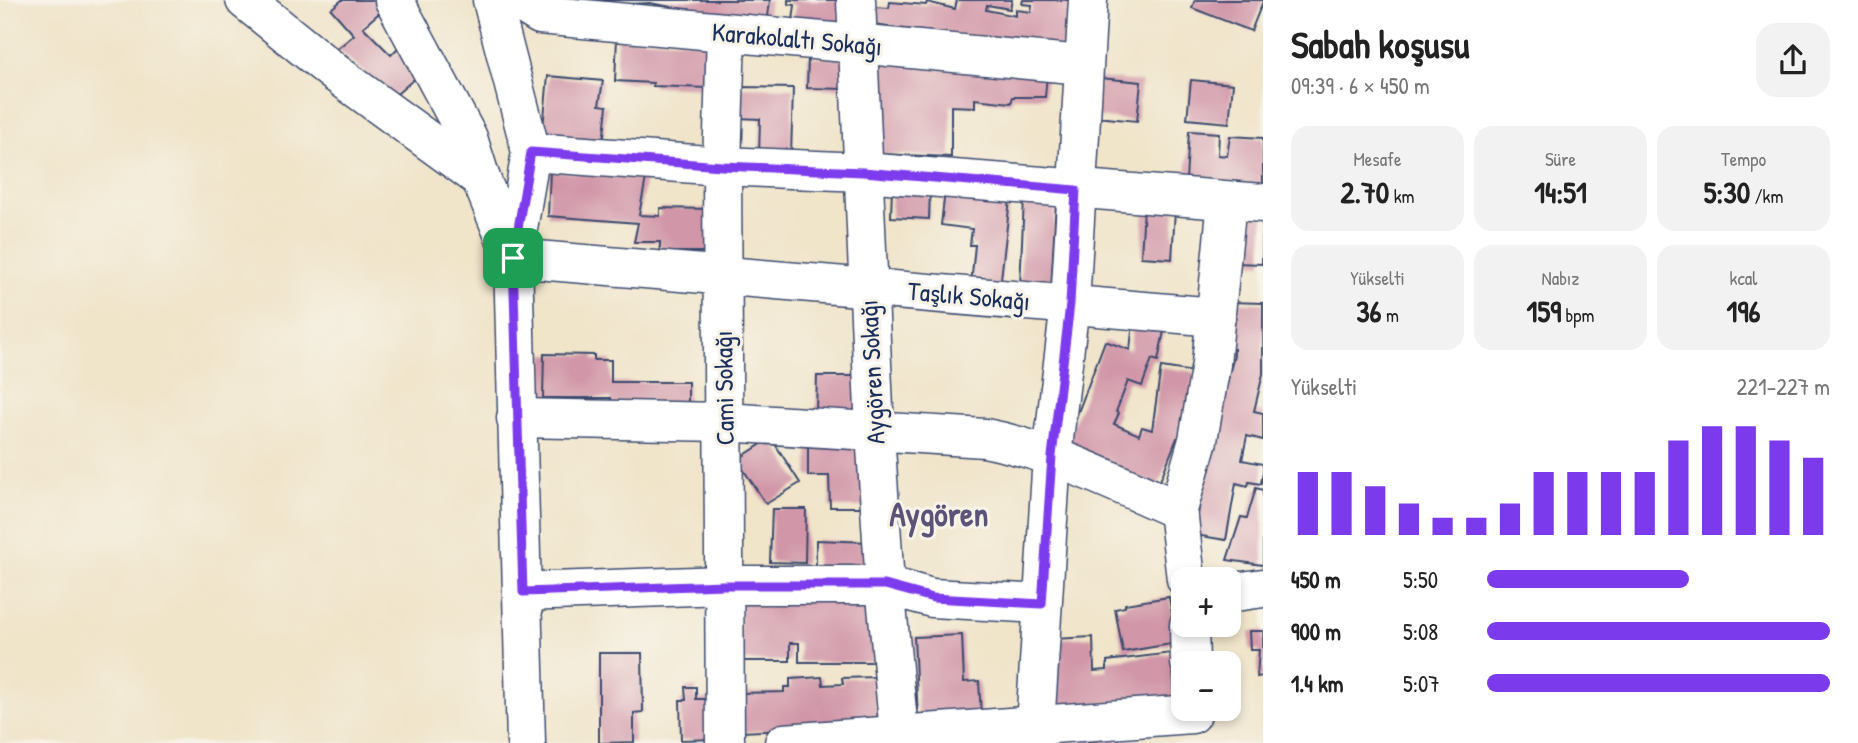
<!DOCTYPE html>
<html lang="tr">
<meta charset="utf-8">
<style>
body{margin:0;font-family:"Patrick Hand",sans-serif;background:#f2f2f2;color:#222;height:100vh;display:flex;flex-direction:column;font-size:26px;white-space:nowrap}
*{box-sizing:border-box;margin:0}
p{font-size:23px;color:#767676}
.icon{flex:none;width:38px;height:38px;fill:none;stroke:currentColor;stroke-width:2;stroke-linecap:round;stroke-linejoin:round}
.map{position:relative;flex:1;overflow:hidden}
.sheet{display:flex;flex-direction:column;background:#fff;width:595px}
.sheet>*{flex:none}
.tools{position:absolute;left:1171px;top:567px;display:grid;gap:14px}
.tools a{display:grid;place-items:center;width:70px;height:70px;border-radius:14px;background:#fff;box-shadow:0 4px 10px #0003;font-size:35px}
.pin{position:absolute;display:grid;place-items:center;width:60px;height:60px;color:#fff;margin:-30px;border-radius:14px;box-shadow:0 4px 10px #0006}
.round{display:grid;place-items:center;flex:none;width:74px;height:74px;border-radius:21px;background:#f2f2f2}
.summary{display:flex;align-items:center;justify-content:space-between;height:119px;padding:0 28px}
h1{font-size:38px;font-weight:700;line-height:52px}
.figures{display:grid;grid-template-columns:repeat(3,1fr);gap:10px;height:119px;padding:7px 28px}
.figures div{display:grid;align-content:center;border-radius:18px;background:#f2f2f2;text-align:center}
.figures b{font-size:30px;font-weight:700}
.figures small{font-size:19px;font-weight:400}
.figures p{font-size:19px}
.chart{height:196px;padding:14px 28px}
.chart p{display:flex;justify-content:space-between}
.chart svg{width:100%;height:126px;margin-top:7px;stroke:#7c3aed;stroke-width:6}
ul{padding:0 28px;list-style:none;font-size:23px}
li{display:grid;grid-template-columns:112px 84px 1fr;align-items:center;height:52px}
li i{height:18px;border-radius:9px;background:#7c3aed}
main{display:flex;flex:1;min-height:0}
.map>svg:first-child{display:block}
.building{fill:#d197a9}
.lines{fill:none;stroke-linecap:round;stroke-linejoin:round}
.minor-casing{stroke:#3b4a6e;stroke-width:41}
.minor{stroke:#fff;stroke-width:38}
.route-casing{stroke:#fff;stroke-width:14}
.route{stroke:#7c3aed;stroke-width:9}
.labels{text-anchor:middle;stroke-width:6;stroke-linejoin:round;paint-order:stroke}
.street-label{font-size:26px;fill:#1b2f5e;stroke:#f7f3e8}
.district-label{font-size:33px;font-weight:bold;fill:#5b5378;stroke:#f7f3e8}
</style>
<main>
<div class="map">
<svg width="1263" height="743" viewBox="0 0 1263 743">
<rect width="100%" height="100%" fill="#f7f3e8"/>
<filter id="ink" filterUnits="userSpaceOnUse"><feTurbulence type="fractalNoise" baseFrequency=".0143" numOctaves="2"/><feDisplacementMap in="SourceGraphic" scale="14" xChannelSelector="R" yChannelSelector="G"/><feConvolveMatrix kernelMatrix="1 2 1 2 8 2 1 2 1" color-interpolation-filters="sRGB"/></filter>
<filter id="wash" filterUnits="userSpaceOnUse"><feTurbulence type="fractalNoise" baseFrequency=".00686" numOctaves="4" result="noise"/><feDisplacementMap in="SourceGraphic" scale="28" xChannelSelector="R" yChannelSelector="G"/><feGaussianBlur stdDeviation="1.57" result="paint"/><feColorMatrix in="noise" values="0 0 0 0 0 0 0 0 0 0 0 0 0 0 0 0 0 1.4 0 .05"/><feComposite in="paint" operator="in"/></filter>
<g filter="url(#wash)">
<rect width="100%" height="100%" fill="#f0e4c9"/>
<g id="blocks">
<g class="building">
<path d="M 342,0 L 378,0 L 385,8 L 363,27 L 391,55 L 399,47 L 422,72 L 390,100 L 368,75 L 337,49 L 354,35 L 331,9 Z"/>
<path d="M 599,0 L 770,0 L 767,25 L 650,3 L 607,5 Z"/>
<path d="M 788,0 L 840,0 L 839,29 L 793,21 L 795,5 L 788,4 Z"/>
<path d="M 957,0 L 1012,0 L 1010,9 L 987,5 L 986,10 L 1016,16 L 1016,10 L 1031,12 L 1032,5 L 1022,4 L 1023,0 L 1073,0 L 1067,48 L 872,25 L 873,7 L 889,8 L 890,2 L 926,5 L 927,2 L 955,9 Z"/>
<path d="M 1195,0 L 1263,0 L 1263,1 L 1251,31 L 1192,8 Z"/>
<path d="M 617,38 L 709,42 L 707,88 L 653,86 L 653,83 L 615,81 Z"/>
<path d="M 808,57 L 847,58 L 846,89 L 807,88 Z"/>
<path d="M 873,59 L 1047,74 L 1045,97 L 1013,97 L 1011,103 L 975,99 L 975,107 L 951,106 L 951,157 L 878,154 Z"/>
<path d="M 548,76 L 603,81 L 599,105 L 607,106 L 603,144 L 542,139 Z"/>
<path d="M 1100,78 L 1141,82 L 1137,121 L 1096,117 Z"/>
<path d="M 1191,80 L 1233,84 L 1229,123 L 1187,119 Z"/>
<path d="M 739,87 L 793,88 L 791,156 L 759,156 L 760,119 L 739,118 Z"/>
<path d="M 1189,131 L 1219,133 L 1218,155 L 1227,156 L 1230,136 L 1263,138 L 1263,186 L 1186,180 Z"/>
<path d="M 550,171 L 646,178 L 639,215 L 660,216 L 660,208 L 710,209 L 709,252 L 660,252 L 660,242 L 634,242 L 638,223 L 548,216 Z"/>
<path d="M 892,188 L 930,190 L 929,219 L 891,217 Z"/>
<path d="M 945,191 L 1010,199 L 1000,288 L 971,285 L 975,245 L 970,245 L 972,229 L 941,225 Z"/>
<path d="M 1024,199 L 1056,201 L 1051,289 L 1020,286 Z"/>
<path d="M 1144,207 L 1175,210 L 1172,259 L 1141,257 Z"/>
<path d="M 1240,215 L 1263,217 L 1262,264 L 1237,263 Z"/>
<path d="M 1228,302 L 1263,303 L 1263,374 L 1254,411 L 1263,413 L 1263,440 L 1247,436 L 1242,460 L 1263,464 L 1263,472 L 1261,484 L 1249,482 L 1248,486 L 1236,483 L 1226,540 L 1195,535 L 1204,476 L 1234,355 L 1234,349 L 1225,349 Z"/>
<path d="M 1133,322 L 1165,326 L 1158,361 L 1152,359 L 1142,386 L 1128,381 L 1116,412 L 1119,413 L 1114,424 L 1139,435 L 1142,427 L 1152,430 L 1161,367 L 1194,372 L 1186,440 L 1177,438 L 1158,486 L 1065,447 L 1105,341 L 1130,350 Z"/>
<path d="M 544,354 L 594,355 L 594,360 L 611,360 L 611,382 L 688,382 L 688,406 L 611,406 L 611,398 L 543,398 Z"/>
<path d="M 817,376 L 858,376 L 858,411 L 816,411 Z"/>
<path d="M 771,438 L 800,483 L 766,504 L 737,460 Z"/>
<path d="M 867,440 L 868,507 L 830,507 L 829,476 L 808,476 L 808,441 Z"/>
<path d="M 1256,488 L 1263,490 L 1263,565 L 1227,560 L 1241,517 L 1247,518 Z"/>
<path d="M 772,509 L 806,509 L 805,563 L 770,562 Z"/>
<path d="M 816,540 L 869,542 L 868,574 L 816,573 Z"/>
<path d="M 740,597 L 874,597 L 874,662 L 799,662 L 799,643 L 790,643 L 790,661 L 740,661 Z"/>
<path d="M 1169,597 L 1177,643 L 1123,652 L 1115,609 L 1125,607 L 1125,604 Z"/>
<path d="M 1249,631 L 1263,631 L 1263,676 L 1257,677 L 1259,650 L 1250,650 Z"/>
<path d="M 962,635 L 964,682 L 979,681 L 981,715 L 918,718 L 914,637 Z"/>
<path d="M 1093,637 L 1094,671 L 1107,670 L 1107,661 L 1171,653 L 1176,698 L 1053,707 L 1053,639 Z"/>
<path d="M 599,653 L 642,653 L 643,712 L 634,713 L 634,742 L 599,743 Z"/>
<path d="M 822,677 L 823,685 L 843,684 L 842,678 L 876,677 L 878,725 L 742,732 L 740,693 L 784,692 L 784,687 L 790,687 L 790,679 Z"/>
<path d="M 685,687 L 696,687 L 696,699 L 713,699 L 714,739 L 681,740 L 680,700 L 686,700 Z"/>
<path d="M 1118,737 L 1118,743 L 1088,743 L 1087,740 Z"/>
</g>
</g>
</g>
<g filter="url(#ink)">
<use href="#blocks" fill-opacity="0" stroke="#3b4a6e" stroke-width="2"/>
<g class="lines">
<defs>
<g id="minor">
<path d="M 245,0 L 334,72 L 481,179 L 513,258"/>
<path d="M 394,0 L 468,138 L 481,179"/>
<path d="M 492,0 L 531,152 L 513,258 L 526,743"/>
<path d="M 516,0 L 540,15 L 1083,65"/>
<path d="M 856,0 L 875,432 L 885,585 L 900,743"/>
<path d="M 531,152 L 722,166 L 863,172 L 1263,203"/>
<path d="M 513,258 L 1216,317"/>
<path d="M 516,418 L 724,422 L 985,438 C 1053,451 1115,483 1178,510"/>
<path d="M 1186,579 L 1178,510 L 1198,440 L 1211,364 L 1227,201"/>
<path d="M 523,592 L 724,585 L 885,585 L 932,598 L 1042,604"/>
<path d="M 1228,593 L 1263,588"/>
<path d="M 1189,625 L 1190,663"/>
<path d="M 725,743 L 722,166 L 726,33"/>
<path d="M 784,743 L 1192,714"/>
<path d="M 1034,743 L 1052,456 L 1070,304 L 1088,0"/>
</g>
</defs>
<use href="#minor" class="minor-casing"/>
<use href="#minor" class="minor"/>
</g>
</g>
<g class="lines" filter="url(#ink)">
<defs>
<path id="route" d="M 531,152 L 722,166 L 863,172 L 1076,190 L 1070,304 L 1052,456 L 1042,604 L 933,598 L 885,585 L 724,585 L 523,592 L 513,258 Z"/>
</defs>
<use href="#route" class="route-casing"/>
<use href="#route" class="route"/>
</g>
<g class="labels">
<g class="street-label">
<text transform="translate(797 39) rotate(5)" y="9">Karakolaltı Sokağı</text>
<text transform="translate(969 296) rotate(5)" y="9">Taşlık Sokağı</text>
<text transform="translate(872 372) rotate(-93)" y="9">Aygören Sokağı</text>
<text transform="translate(724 388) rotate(-91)" y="9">Cami Sokağı</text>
</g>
<g class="district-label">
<text x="939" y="526">Aygören</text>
</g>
</g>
</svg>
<div class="tools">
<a>+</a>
<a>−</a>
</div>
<div class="pin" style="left:513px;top:258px;background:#1e9e55"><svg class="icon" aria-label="arrive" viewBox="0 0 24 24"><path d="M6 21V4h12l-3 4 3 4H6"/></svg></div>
</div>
<section class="sheet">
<div class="summary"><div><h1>Sabah koşusu</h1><p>09:39 · 6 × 450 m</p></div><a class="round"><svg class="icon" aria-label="share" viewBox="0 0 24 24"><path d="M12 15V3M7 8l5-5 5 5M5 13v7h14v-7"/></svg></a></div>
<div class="figures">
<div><p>Mesafe</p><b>2.70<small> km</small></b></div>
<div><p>Süre</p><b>14:51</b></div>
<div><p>Tempo</p><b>5:30<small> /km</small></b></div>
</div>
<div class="figures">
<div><p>Yükselti</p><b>36<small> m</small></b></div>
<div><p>Nabız</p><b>159<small> bpm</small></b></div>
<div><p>kcal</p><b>196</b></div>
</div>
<div class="chart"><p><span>Yükselti</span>221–227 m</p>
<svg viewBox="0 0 160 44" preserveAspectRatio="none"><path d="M5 44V22M15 44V22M25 44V27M35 44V33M45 44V38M55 44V38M65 44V33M75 44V22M85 44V22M95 44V22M105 44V22M115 44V11M125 44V6M135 44V6M145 44V11M155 44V17"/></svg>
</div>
<ul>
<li><b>450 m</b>5:50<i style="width:59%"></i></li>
<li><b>900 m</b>5:08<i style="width:100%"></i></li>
<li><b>1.4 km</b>5:07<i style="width:100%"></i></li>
</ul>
</section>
</main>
